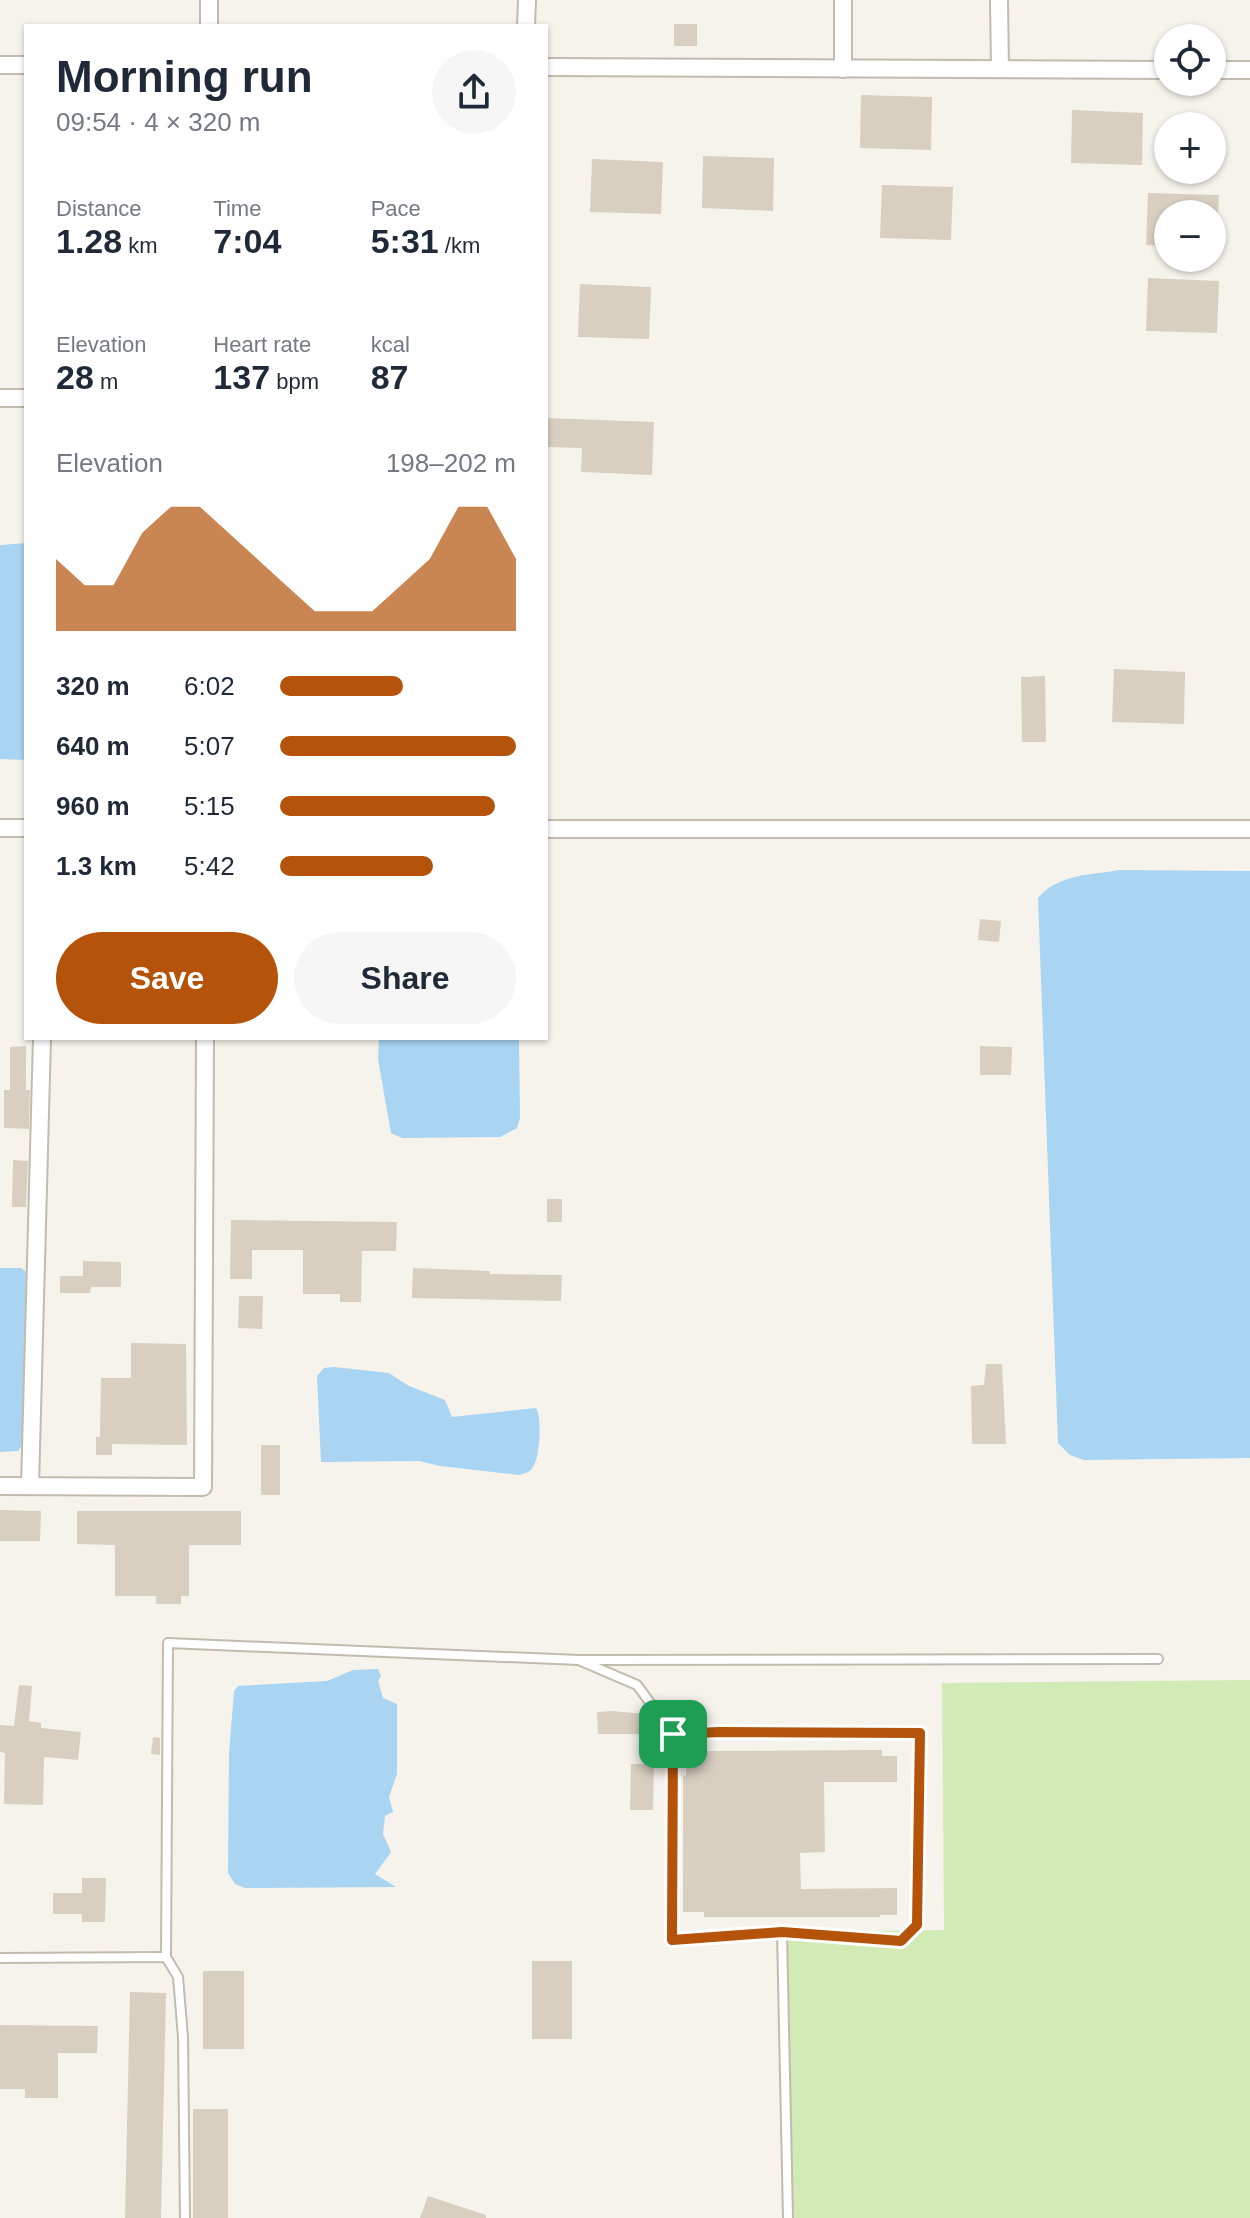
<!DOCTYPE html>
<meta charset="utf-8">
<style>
body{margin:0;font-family:Helvetica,sans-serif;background:#f6f6f7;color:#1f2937;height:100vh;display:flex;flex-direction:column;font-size:30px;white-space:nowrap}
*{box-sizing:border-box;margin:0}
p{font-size:26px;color:#747a83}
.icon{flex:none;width:44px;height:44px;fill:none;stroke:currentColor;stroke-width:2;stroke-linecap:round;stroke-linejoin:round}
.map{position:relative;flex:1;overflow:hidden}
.sheet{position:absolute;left:24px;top:24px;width:524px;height:1016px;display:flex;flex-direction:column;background:#fff;border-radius:0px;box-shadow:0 2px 6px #0004}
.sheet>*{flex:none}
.controls{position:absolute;left:1154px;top:24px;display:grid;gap:16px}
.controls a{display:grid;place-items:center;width:72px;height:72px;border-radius:50%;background:#fff;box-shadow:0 2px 6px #0004;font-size:40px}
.pin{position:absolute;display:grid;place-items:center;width:68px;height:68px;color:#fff;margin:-34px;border-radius:16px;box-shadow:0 4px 12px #0006}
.round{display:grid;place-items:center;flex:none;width:84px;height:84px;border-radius:42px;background:#f6f6f7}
.summary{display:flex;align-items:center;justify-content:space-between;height:136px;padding:0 32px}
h1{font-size:44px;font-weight:600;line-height:60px}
.figures{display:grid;grid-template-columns:repeat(3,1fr);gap:12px;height:136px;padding:8px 32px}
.figures div{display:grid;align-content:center}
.figures b{font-size:34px;font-weight:600}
.figures small{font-size:22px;font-weight:400}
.figures p{font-size:22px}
.chart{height:224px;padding:16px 32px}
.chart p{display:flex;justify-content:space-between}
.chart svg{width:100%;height:144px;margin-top:8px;fill:#b45309;opacity:.7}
.action{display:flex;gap:16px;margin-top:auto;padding:16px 32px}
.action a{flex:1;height:92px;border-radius:48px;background:#b45309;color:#fff;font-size:32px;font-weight:600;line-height:92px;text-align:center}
.action a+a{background:#f6f6f7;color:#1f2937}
ul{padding:0 32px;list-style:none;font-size:26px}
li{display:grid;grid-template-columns:128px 96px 1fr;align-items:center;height:60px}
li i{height:20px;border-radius:10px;background:#b45309}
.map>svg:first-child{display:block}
.green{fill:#d2eab5}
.water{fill:#a9d4f2}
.building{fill:#d8cfc1}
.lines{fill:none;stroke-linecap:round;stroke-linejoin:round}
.service-casing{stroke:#c2bbae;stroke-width:12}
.minor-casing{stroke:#c2bbae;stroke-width:20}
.service{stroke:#fff;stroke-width:8}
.minor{stroke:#fff;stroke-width:16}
.route-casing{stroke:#fff;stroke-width:16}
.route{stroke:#b45309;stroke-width:10}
</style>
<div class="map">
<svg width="1250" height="2218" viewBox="0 0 1250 2218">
<rect width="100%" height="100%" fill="#f6f3ec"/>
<path class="green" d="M 1250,1680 L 1250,2218 L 785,2218 L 782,1932 L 944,1930 L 942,1683 Z"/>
<g class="water">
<path d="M 26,543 L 26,760 L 0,759 L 0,545 Z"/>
<path d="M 1120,870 L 1250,871 L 1250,1458 L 1084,1460 L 1070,1455 L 1058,1443 L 1038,898 C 1058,874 1090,875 1120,870 Z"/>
<path d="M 379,1038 L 519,1038 L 520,1118 L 517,1128 L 500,1137 L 402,1138 L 391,1133 L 378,1059 Z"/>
<path d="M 0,1268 L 21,1268 L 26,1272 L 23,1444 L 18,1451 L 0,1452 Z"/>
<path d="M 334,1367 L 389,1373 L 409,1386 L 445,1400 L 452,1417 L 536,1408 C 542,1416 540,1455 534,1465 C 531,1472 526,1473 519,1475 L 440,1466 L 419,1461 L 321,1462 L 317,1376 L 324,1368 Z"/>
<path d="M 378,1669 L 381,1676 L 378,1681 L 383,1698 L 397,1704 L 397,1774 L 389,1797 L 393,1812 L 385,1816 L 383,1834 L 391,1852 L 375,1874 L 396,1887 L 245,1888 L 235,1884 L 228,1873 L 229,1754 L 234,1691 L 238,1686 L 327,1681 L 353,1670 Z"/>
</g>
<g class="building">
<rect x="674" y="24" width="23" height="22"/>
<path d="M 861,95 L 932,97 L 931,150 L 860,148 Z"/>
<path d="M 1072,110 L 1143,113 L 1142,165 L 1071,163 Z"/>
<path d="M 703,156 L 774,158 L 773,211 L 702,208 Z"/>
<path d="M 592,159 L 663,162 L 661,214 L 590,212 Z"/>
<path d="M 882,185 L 953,187 L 951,240 L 880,238 Z"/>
<path d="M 1148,193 L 1219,195 L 1218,214 L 1168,214 L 1168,246 L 1146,245 Z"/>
<path d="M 1148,278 L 1219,281 L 1217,333 L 1146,331 Z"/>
<path d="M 580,284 L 651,287 L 649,339 L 578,337 Z"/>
<path d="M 546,418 L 654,422 L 652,475 L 581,472 L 582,448 L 546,447 Z"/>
<path d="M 1114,669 L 1185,672 L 1184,724 L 1112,722 Z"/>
<path d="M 1045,676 L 1046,742 L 1022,742 L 1021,677 Z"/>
<path d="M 980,919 L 1001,921 L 999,942 L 978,940 Z"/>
<path d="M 26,1046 L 26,1090 L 30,1090 L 29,1129 L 4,1128 L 4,1090 L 10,1090 L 10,1047 Z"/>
<path d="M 980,1046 L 1012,1047 L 1011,1075 L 980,1075 Z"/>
<path d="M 13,1160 L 28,1161 L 26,1207 L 12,1207 Z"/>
<rect x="547" y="1199" width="15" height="23"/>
<path d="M 231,1220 L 397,1222 L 396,1251 L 362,1251 L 361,1302 L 340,1302 L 340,1294 L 303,1294 L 303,1250 L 252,1250 L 252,1279 L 230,1279 Z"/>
<path d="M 83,1261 L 121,1262 L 121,1287 L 91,1287 L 90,1293 L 60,1293 L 60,1276 L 83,1276 Z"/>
<path d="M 413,1268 L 490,1271 L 490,1274 L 562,1275 L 561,1301 L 412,1298 Z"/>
<path d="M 239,1296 L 263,1296 L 262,1329 L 238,1328 Z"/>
<path d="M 131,1343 L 186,1344 L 187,1445 L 112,1444 L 112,1455 L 96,1455 L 96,1437 L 100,1437 L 101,1378 L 131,1378 Z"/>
<path d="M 986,1364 L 1002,1364 L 1006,1444 L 972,1444 L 971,1386 L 984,1385 Z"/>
<rect x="261" y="1445" width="19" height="50"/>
<path d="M 0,1510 L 41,1511 L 40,1541 L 0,1541 Z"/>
<path d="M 77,1511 L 241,1511 L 241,1545 L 189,1545 L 189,1596 L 181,1596 L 181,1604 L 156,1604 L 156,1596 L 115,1596 L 115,1545 L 77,1544 Z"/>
<path d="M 19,1685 L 32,1686 L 29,1721 L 41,1723 L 41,1728 L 81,1732 L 78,1760 L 44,1757 L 43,1805 L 4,1804 L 5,1753 L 0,1752 L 0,1725 L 14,1726 Z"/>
<path d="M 613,1711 L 645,1714 L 645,1734 L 598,1734 L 597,1712 Z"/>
<path d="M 153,1737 L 160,1738 L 160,1755 L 151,1754 Z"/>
<path d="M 882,1750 L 882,1756 L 897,1756 L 897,1782 L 824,1782 L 825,1852 L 800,1853 L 801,1889 L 897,1888 L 897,1915 L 880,1915 L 880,1917 L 704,1917 L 704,1912 L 683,1912 L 683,1776 L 686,1775 L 686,1754 L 703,1754 L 703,1751 Z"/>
<path d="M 631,1764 L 654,1764 L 653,1810 L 630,1810 Z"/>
<path d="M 82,1878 L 106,1878 L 105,1922 L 82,1922 L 82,1914 L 53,1914 L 53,1893 L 82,1893 Z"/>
<rect x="532" y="1961" width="40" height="78"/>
<rect x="203" y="1971" width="41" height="78"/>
<path d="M 130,1992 L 166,1993 L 161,2218 L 125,2218 Z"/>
<path d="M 0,2025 L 98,2026 L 97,2053 L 58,2053 L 58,2098 L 25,2098 L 25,2089 L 0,2089 Z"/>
<rect x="193" y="2109" width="35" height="109"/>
<path d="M 428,2196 L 486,2215 L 486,2218 L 420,2218 Z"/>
</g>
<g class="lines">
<defs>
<g id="service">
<path d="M 581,1661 L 637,1685 L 673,1734 L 719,1732 L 920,1733 L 917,1925 L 901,1941 L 782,1932 L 788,2218"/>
<path d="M 673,1734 L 672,1940 L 782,1932"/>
<path d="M 166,1957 L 168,1643 L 579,1660 L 1158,1659"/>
<path d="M 0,1958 L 166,1957 L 178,1977 L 183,2037 L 185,2218"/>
</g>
<g id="minor">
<path d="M 843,0 L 843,69"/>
<path d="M 999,0 L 1000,69"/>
<path d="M 209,26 L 209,0"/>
<path d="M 526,26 L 527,0"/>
<path d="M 0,65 L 26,65"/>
<path d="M 546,67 L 1168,70"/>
<path d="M 1212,70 L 1250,70"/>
<path d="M 0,398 L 26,398"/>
<path d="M 0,828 L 26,828"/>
<path d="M 546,829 L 1250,829"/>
<path d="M 0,1486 L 203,1487 L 205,1038"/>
<path d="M 30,1486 L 42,1038"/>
</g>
</defs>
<use href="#service" class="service-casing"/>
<use href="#minor" class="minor-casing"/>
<use href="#service" class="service"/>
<use href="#minor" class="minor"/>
</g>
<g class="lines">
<defs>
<path id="route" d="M 719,1732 L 920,1733 L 917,1925 L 901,1941 L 782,1932 L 672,1940 L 673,1734 Z"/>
</defs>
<use href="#route" class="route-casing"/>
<use href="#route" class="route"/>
</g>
</svg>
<div class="controls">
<a><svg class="icon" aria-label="locate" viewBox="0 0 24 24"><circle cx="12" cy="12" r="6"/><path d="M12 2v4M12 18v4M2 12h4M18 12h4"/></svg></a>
<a>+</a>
<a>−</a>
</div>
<div class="pin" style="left:673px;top:1734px;background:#1e9e55"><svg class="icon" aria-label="arrive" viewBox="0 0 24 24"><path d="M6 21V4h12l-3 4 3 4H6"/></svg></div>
<section class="sheet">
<div class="summary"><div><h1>Morning run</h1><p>09:54 · 4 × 320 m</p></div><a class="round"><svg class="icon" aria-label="share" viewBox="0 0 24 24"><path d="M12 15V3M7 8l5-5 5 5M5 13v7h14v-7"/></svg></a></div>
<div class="figures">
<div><p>Distance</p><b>1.28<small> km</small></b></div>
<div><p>Time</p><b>7:04</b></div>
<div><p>Pace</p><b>5:31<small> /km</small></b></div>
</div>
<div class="figures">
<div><p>Elevation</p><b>28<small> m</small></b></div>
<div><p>Heart rate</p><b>137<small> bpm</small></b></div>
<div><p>kcal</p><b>87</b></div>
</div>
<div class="chart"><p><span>Elevation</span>198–202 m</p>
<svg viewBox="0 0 160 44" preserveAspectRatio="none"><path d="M0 44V22L10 30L20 30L30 14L40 6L50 6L60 14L70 22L80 30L90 38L100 38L110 38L120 30L130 22L140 6L150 6L160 22V44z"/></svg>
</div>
<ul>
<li><b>320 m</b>6:02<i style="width:52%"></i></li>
<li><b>640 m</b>5:07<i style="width:100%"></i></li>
<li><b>960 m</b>5:15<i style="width:91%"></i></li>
<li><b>1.3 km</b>5:42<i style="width:65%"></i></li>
</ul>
<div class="action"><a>Save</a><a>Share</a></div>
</section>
</div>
